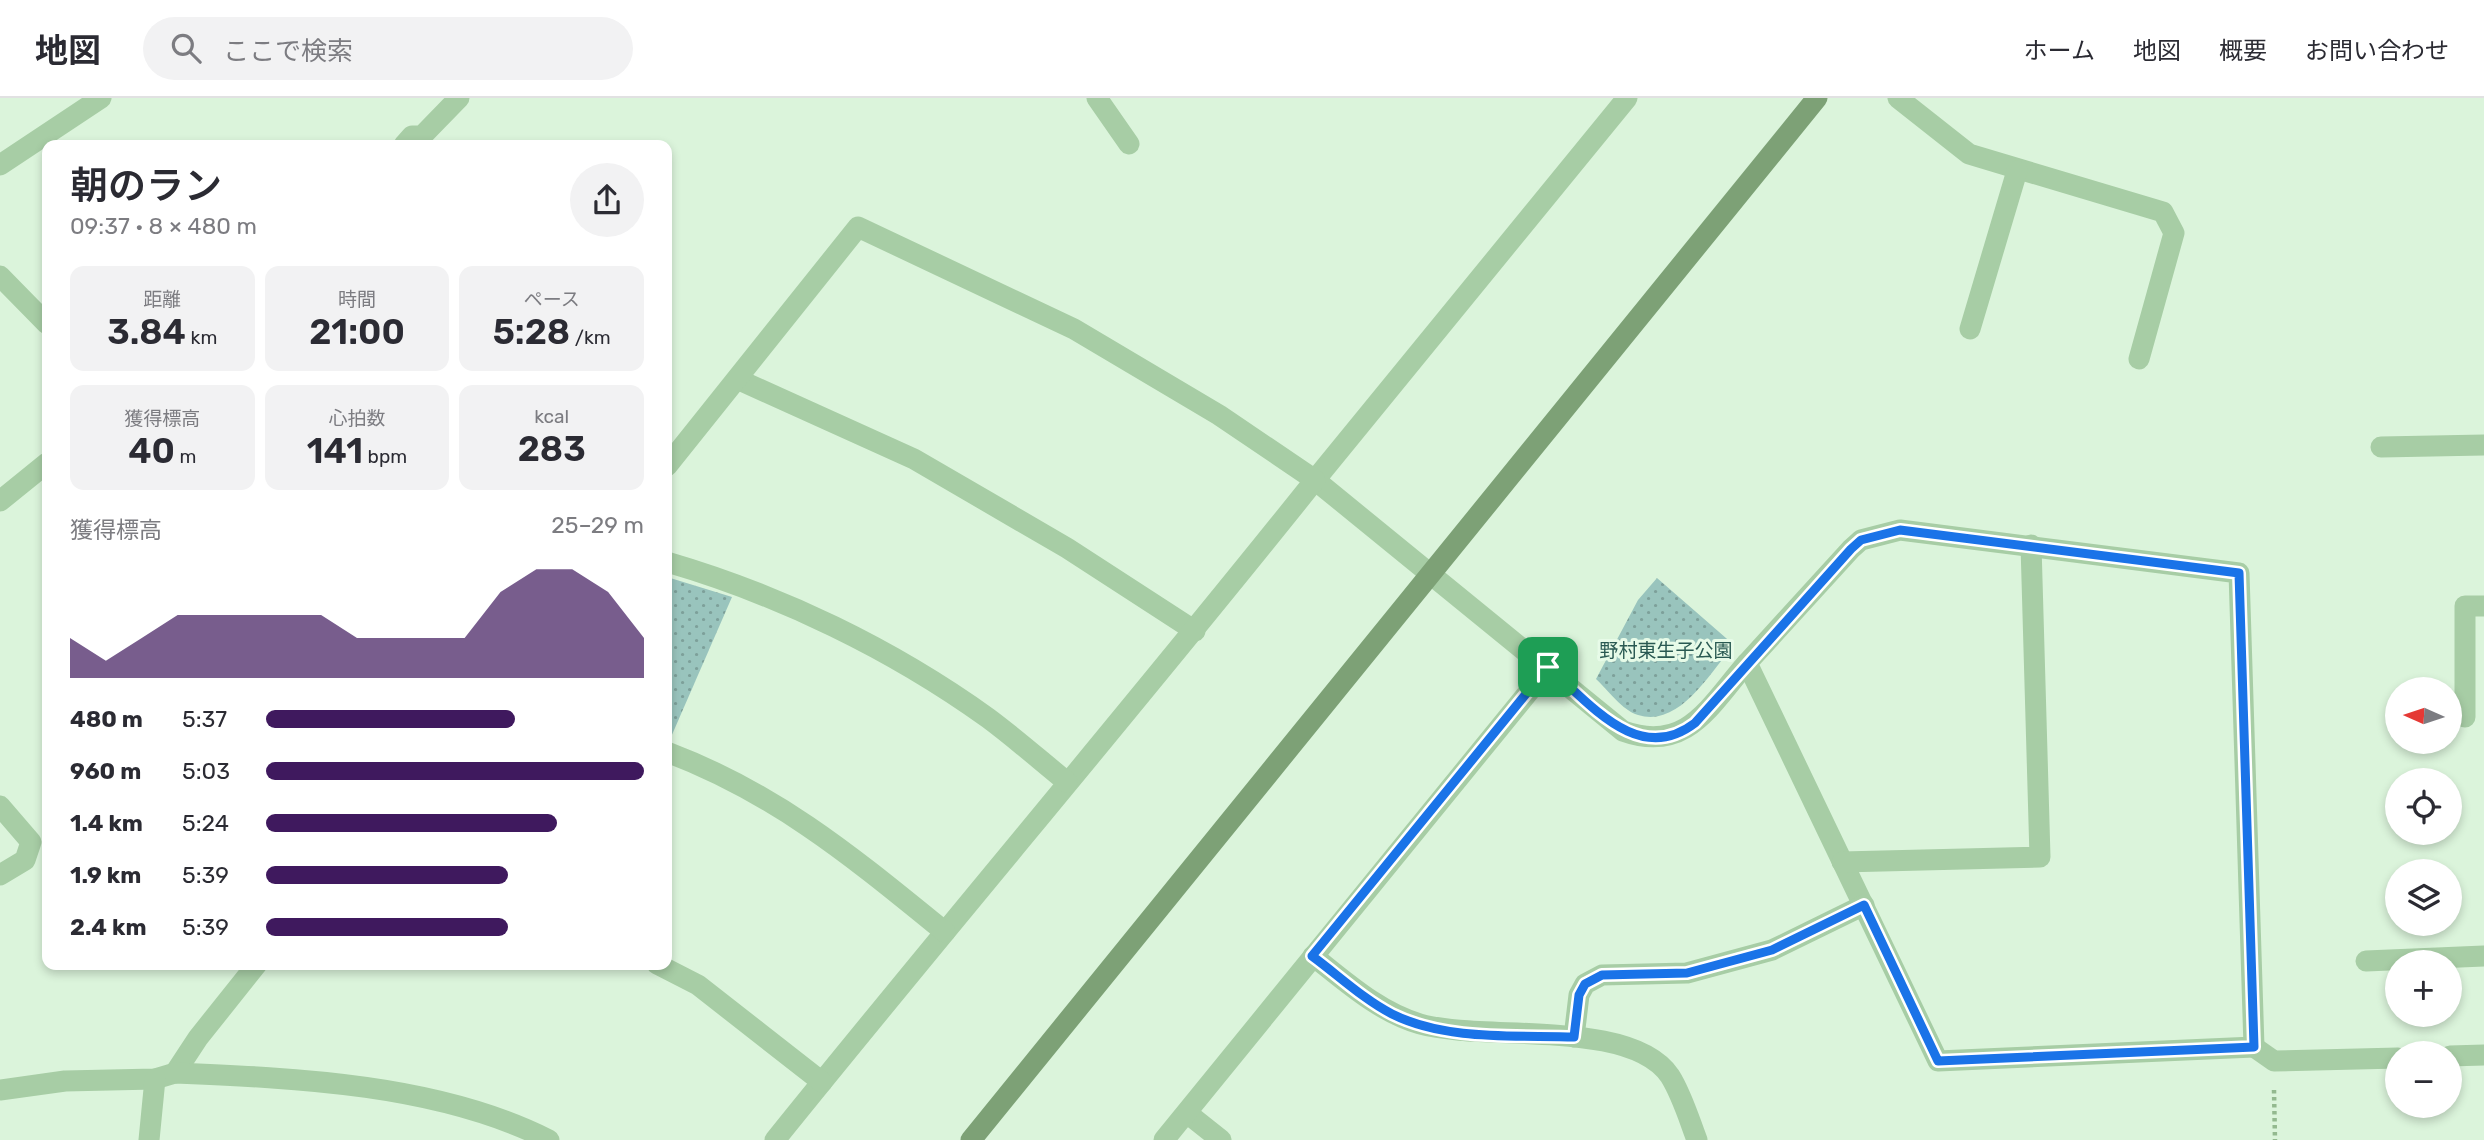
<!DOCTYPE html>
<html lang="ja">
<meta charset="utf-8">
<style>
body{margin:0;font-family:Rubik,"Noto Sans JP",sans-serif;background:#f2f2f3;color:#2b2b33;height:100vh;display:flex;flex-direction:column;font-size:26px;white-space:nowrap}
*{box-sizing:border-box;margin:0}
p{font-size:23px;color:#7c7c81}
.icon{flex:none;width:38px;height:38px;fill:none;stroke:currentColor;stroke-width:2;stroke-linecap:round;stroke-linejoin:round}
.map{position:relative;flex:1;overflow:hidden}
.side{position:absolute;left:42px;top:42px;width:630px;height:830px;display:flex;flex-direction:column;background:#fff;border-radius:14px;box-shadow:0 4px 10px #0003}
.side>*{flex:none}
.needle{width:46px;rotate:273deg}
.tools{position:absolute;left:2385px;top:579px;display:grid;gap:14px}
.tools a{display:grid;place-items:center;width:77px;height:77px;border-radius:50%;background:#fff;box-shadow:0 4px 10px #0003;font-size:35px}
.pin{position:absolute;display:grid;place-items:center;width:60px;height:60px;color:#fff;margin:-30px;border-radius:14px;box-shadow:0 4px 10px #0006}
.round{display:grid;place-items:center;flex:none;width:74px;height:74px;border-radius:37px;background:#f2f2f3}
.overview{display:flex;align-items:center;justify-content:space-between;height:119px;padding:0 28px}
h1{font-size:38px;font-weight:600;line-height:52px}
.metrics{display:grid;grid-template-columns:repeat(3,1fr);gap:10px;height:119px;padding:7px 28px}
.metrics div{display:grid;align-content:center;border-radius:14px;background:#f2f2f3;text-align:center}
.metrics b{font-size:35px;font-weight:600}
.metrics small{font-size:19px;font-weight:400}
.metrics p{font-size:19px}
.chart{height:196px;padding:14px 28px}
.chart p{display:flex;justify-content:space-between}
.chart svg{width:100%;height:126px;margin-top:7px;fill:#3f195e;opacity:.7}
ul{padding:0 28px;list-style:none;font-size:23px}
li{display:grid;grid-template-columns:112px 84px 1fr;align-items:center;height:52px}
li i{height:18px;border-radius:9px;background:#3f195e}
header{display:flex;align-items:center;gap:42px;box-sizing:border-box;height:98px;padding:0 35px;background:#fff;border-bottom:2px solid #e1e1e2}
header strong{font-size:33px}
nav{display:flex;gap:38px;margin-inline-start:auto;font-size:24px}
.search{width:490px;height:63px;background:#f2f2f3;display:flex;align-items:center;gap:18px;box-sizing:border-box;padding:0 24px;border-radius:38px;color:#7c7c81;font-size:26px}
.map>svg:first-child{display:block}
.grass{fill:url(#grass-dots)}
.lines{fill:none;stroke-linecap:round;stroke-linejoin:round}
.path{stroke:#93b98f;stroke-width:4.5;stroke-dasharray:3.5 3.5;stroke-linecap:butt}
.street{stroke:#a7cda5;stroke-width:21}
.secondary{stroke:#7da176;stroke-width:21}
.route-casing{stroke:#fff;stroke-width:14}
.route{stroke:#1a73e8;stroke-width:9}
.labels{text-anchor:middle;stroke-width:6;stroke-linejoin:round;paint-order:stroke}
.park-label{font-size:19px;fill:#295952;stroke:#e7fbe8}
</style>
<header>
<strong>地図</strong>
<div class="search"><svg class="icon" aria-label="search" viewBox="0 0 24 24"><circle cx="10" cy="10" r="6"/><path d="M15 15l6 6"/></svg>ここで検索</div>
<nav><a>ホーム</a><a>地図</a><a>概要</a><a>お問い合わせ</a></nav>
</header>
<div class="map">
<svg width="2484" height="1042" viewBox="0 0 2484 1042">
<defs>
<pattern id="grass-dots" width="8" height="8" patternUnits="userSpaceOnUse" patternTransform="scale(1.75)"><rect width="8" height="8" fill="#99c4bd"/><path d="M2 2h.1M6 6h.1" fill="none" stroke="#7da09a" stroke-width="1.8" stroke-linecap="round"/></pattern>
</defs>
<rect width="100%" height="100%" fill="#dbf4db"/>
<g class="grass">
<path d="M 667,479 L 732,499 L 671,639 L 667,637 Z"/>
<path d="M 1657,480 L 1734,547 C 1710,574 1680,630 1638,617 C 1623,613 1607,591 1596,581 L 1638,502 Z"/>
</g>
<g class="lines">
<path class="path" d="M 2274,992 L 2275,1042"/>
<g class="street">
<path d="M 1097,0 L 1129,46"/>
<path d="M 1627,0 L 1315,382 L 1623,633 C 1687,656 1710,607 1747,565"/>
<path d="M 1898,0 L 1969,56 L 2163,114 L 2174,135 L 2139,261"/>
<path d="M 404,47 L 412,38 L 422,38 L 459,0"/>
<path d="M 0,67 L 101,0"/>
<path d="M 0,178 L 47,226"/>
<path d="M 1970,231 L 2017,73"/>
<path d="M 737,281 L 914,361 L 1067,450 L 1195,533"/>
<path d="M 2381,349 L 2484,347"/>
<path d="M 667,368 L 858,129 L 1074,231 L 1219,317 L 1315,382 C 1138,604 953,821 775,1042"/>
<path d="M 0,403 L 47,365"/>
<path d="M 1900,432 L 2239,475 L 2254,949 L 1938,963 L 1747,565 L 1851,451 L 1861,442 Z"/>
<path d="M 667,464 C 780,497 892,551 988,620 C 1015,640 1041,663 1067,684"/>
<path d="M 2465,619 L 2465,508 L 2484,508"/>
<path d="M 667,654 C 778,696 855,761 945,834"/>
<path d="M 0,708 L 31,744 L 25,762 L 0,777"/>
<path d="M 1842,764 L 2040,759 L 2031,447"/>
<path d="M 1313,858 C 1346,884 1379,914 1420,926 C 1484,944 1631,920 1670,978 C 1682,997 1689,1021 1697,1042"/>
<path d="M 2366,863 L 2484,858"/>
<path d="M 657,866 L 698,887 L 822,984"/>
<path d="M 1574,939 L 1579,897 L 1585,886 L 1602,877 L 1687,875 L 1772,852 L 1864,807"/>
<path d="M 2254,949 L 2274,963 L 2398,960"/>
<path d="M 2450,958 L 2484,957"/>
<path d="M 175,975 L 198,940 L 257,866"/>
<path d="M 0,992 L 65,983 L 155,981 L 175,975 C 296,980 439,986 549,1042"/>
<path d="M 1187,1015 L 1221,1042"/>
<path d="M 149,1042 L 155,981"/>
<path d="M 1164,1042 L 1548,570"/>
</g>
<path class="secondary" d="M 971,1042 L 1817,0"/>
</g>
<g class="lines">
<defs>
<path id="route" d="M 1900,432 L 2239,475 L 2254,949 L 1938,963 L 1864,807 L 1772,852 L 1687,875 L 1602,877 L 1585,886 L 1579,897 L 1574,939 C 1516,937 1446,943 1392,916 C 1363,901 1338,877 1312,858 L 1548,569 C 1589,604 1638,669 1695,625 L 1851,451 L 1861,442 Z"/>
</defs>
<use href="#route" class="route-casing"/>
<use href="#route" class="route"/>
</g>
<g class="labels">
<g class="park-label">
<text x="1666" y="559">野村東生子公園</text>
</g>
</g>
</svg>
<div class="tools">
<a><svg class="needle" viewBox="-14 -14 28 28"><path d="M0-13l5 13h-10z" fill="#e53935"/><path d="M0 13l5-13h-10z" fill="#7c7c81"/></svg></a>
<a><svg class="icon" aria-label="locate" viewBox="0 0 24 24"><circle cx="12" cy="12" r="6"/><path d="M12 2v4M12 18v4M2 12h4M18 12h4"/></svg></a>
<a><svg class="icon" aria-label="layers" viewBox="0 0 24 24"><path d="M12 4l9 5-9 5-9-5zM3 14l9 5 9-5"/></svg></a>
<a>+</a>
<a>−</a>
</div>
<div class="pin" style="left:1548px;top:569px;background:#1e9e55"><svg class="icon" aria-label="arrive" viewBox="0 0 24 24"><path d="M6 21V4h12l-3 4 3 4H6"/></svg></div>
<section class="side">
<div class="overview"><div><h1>朝のラン</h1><p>09:37 · 8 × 480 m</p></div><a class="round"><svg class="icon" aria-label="share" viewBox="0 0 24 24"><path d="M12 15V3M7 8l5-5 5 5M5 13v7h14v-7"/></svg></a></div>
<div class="metrics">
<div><p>距離</p><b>3.84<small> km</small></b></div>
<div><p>時間</p><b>21:00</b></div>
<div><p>ペース</p><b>5:28<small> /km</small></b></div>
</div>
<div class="metrics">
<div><p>獲得標高</p><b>40<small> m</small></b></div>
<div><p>心拍数</p><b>141<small> bpm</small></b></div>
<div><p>kcal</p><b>283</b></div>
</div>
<div class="chart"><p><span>獲得標高</span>25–29 m</p>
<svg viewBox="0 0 160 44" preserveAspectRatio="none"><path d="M0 44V30L10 38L20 30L30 22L40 22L50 22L60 22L70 22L80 30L90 30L100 30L110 30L120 14L130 6L140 6L150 14L160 30V44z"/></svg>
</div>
<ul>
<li><b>480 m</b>5:37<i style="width:66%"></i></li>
<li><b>960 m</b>5:03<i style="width:100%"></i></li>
<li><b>1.4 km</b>5:24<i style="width:77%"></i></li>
<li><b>1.9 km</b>5:39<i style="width:64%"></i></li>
<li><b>2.4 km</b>5:39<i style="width:64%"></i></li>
</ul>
</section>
</div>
